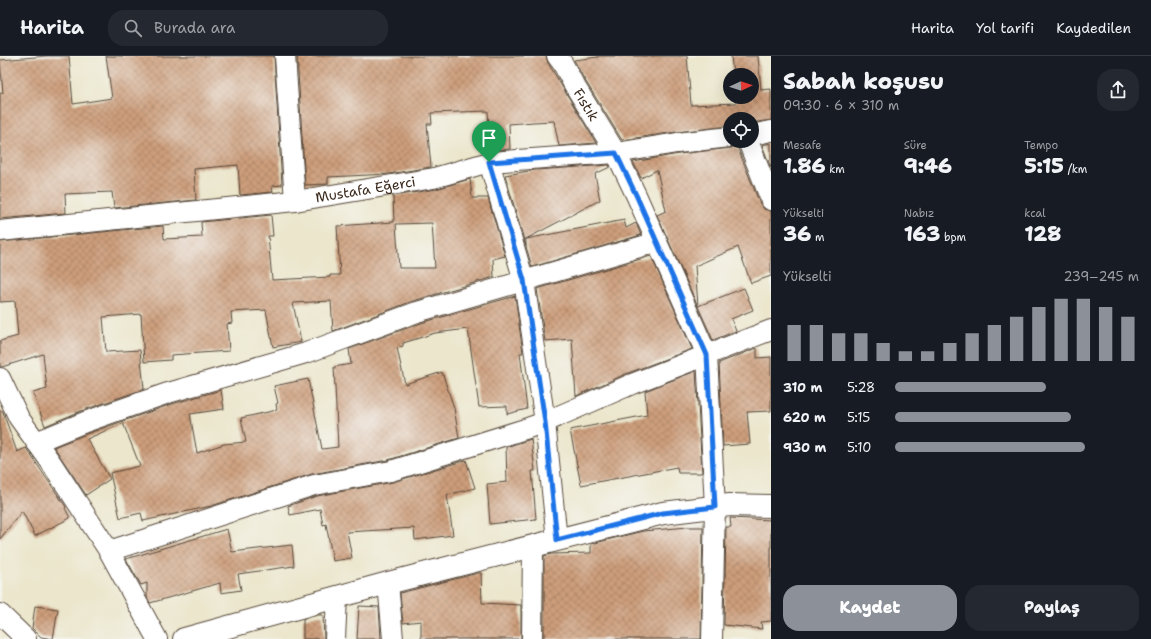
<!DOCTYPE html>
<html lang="tr">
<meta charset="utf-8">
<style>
body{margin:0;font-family:"Shantell Sans",sans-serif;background:#242831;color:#f1f3f6;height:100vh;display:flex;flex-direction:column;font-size:15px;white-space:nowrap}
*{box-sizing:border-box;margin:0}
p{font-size:13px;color:#9ea1a6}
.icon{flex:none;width:22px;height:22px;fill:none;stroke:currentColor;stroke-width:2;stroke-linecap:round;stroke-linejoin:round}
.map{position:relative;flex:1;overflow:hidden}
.side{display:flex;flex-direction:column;background:#171b24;width:380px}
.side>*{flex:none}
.needle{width:26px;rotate:87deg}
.tools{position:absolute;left:723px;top:12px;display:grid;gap:8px}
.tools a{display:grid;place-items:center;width:36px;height:36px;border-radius:50%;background:#171b24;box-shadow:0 4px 16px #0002;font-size:20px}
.pin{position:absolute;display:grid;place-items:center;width:34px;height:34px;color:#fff;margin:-41px -17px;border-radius:50% 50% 50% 0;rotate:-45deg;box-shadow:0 0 4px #0007}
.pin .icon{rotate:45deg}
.round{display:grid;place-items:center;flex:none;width:42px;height:42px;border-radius:16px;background:#242831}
.head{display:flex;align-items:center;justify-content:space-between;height:68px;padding:0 12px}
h1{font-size:22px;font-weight:800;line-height:30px}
.stats{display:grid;grid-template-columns:repeat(3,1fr);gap:6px;height:68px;padding:4px 12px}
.stats div{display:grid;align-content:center}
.stats b{font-size:20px;font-weight:800}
.stats small{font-size:11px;font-weight:400}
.stats p{font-size:11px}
.chart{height:112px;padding:8px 12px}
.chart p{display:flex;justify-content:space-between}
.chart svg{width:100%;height:72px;margin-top:4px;stroke:#8c9099;stroke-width:6}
.action{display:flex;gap:8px;margin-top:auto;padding:8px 12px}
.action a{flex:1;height:46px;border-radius:16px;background:#8c9099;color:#fff;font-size:16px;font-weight:800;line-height:46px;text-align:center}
.action a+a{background:#242831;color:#f1f3f6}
ul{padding:0 12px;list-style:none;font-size:13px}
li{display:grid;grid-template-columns:64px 48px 1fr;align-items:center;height:30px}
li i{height:10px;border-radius:5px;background:#8c9099}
header{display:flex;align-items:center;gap:24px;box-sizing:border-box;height:56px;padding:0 20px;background:#171b24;border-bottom:1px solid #363941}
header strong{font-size:19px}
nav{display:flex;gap:22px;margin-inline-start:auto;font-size:14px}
.search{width:280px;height:36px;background:#242831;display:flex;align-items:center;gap:10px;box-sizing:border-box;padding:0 14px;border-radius:16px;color:#9ea1a6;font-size:15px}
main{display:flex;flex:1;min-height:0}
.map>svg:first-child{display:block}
.building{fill:url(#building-cross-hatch);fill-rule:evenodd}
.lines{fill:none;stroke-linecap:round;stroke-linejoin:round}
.minor-casing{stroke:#554638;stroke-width:22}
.tertiary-casing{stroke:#554638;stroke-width:24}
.minor{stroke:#fff;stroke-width:20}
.tertiary{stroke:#fff;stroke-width:22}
.route-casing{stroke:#fff;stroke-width:8}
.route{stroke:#1a73e8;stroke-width:5}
.labels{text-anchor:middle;stroke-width:4;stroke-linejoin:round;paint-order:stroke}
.street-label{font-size:14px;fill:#3b2a1e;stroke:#f6f6f2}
</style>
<header>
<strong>Harita</strong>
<div class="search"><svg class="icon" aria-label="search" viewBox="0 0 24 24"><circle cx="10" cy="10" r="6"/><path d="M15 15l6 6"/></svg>Burada ara</div>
<nav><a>Harita</a><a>Yol tarifi</a><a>Kaydedilen</a></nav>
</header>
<main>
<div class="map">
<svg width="771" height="583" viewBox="0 0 771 583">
<defs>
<pattern id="building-cross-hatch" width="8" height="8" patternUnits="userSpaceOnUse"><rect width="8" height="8" fill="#cd9e7b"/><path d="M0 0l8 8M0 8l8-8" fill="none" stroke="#a88164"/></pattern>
</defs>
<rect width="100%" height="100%" fill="#f6f6f2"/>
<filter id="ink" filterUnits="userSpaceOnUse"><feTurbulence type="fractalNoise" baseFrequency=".025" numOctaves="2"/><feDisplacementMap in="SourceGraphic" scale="8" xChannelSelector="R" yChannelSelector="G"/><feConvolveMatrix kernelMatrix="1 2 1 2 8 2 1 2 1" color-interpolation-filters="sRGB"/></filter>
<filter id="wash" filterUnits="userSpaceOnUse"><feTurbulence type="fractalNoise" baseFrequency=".012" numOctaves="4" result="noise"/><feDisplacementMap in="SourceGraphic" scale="16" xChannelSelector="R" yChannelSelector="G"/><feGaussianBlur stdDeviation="0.9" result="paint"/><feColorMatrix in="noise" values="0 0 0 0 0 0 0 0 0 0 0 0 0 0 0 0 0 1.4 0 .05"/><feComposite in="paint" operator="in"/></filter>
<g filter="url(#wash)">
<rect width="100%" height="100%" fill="#ebe6cc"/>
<g id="blocks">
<g class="building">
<path d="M 47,0 L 69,0 L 73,48 L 112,42 L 106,0 L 274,0 L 282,129 L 272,130 L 273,136 L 240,139 L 238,109 L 194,113 L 196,144 L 114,152 L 112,136 L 65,138 L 66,157 L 0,163 L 0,37 L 3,37 L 0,4 Z"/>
<path d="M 297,0 L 546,0 L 548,7 L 596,87 L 559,90 L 554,65 L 534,66 L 509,68 L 510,93 L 490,94 L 488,55 L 431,57 L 432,68 L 427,68 L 431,111 L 389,118 L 328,121 L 328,128 L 305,129 Z"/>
<path d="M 598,0 L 687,0 L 691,49 L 736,47 L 735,41 L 752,41 L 752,19 L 733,19 L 731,0 L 758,0 L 761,34 L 771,33 L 771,64 L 752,67 L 752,63 L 730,63 L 730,70 L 676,76 L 622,84 L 583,21 L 574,4 L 598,1 Z"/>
<path d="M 771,87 L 771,112 L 762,89 Z"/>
<path d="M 737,90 L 760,148 L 764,153 L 771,155 L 771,220 L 751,227 L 738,191 L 695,210 L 698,250 L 744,232 L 753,254 L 731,263 L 736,275 L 713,284 L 657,159 L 666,155 L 657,114 L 641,122 L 633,106 L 679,98 L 731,92 Z"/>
<path d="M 609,109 L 610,111 L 595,118 L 600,144 L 524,184 L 526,190 L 526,183 L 624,164 L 626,172 L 636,167 L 641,179 L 532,211 L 505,119 L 535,114 Z"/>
<path d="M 470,123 L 472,142 L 488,142 L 505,200 L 493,203 L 494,221 L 413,245 L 333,275 L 331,245 L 293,247 L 301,286 L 273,291 L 266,254 L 231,256 L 232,267 L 227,268 L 229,295 L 171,299 L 171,304 L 144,306 L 141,258 L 103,261 L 106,296 L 140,294 L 144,333 L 81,355 L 45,370 L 33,337 L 47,333 L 43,298 L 2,311 L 0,311 L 0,285 L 18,280 L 15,245 L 0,246 L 0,186 L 163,170 L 164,183 L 202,181 L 201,166 L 271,159 L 273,180 L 268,180 L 272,224 L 330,221 L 330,219 L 340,219 L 337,170 L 394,166 L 393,140 L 436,133 ZM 432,167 L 435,212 L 399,212 L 396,168 Z"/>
<path d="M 651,200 L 692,293 L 628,317 L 576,340 L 572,283 L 545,285 L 537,233 Z"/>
<path d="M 515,240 L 523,297 L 520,297 L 527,353 L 507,358 L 507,350 L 479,351 L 468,273 L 435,277 L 403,287 L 403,290 L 397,292 L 405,328 L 442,316 L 454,352 L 459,382 L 388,404 L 312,418 L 211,450 L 143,465 L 141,457 L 120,462 L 110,417 L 140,410 L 123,367 L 87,383 L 110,423 L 86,439 L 54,391 L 89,377 L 172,348 L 221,334 L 224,353 L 190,358 L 197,397 L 224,388 L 246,386 L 241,362 L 277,354 L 276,348 L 278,347 L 274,330 L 308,323 L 322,393 L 338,391 L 334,311 L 351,308 L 349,293 L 421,267 Z"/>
<path d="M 757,292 L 757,302 L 771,301 L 771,355 L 747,356 L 750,388 L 723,390 L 719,307 Z"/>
<path d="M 696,315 L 702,417 L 678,417 L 677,411 L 581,429 L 570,374 L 647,359 L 645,335 Z"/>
<path d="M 0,355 L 3,355 L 3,356 L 17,396 L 26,392 L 66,451 L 65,452 L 70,462 L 35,480 L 22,455 L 0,483 Z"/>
<path d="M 531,383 L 535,415 L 532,415 L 536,463 L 490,468 L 487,428 L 507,426 L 506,391 Z"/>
<path d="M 466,404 L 475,432 L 447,439 L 453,479 L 415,484 L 414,472 L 347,476 L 352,502 L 333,505 L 326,468 L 323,469 L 320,453 L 290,459 L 288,450 L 317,440 L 393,426 Z"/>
<path d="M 730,462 L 771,464 L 771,565 L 761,566 L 762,573 L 724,569 L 726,471 L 731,471 Z"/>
<path d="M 688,471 L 703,471 L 701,583 L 544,583 L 544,500 L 551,498 L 591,497 L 591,488 L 643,475 Z"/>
<path d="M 227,473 L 232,496 L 292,489 L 294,510 L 238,518 L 241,534 L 221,537 L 220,527 L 150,547 L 147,541 L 147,527 L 141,529 L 126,503 Z"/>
<path d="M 478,517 L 481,517 L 482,547 L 521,549 L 521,583 L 421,583 L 421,565 L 403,567 L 400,537 Z"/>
<path d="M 35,550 L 58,553 L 53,583 L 41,581 L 32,572 Z"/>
<path d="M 359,550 L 379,551 L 381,583 L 357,583 Z"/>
<path d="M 318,559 L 323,559 L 324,583 L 303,583 L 303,563 Z"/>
</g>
</g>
</g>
<g filter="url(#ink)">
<use href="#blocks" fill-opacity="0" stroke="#554638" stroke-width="1"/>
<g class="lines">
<defs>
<g id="minor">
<path d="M 285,0 L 295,145"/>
<path id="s1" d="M 557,0 L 563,8 L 573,27 L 616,97 L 637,141 L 707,299 L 715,451 L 712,583"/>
<path d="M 752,79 L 771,75"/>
<path d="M 748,85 L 771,144"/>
<path d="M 489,106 L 524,225 L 545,366 L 557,484"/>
<path id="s2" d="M 0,175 L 295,145 L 434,122 L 489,106 L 616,97 L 677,87 L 730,81"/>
<path d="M 0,322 L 19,362 L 50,405 L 109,495 L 157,583"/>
<path d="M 36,386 L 85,366 L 168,337 L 306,297 L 417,256 L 657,186"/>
<path d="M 109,495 L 314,429 L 391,415 L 525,373 L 545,366 L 632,328 L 771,274"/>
<path d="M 388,527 L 393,583"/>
<path d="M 0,558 L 26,583"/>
<path d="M 335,583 L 337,541"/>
<path d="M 532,583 L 533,490"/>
</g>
<path id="tertiary" d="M 184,583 L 388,527 L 663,457 L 730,449 L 771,450"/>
</defs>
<use href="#minor" class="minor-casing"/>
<use href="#tertiary" class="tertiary-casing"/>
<use href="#minor" class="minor"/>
<use href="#tertiary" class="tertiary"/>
</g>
</g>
<g class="lines" filter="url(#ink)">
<defs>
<path id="route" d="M 616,97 L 637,141 L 707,299 L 715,451 L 663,457 L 557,484 L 545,366 L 524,224 L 489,106 Z"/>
</defs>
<use href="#route" class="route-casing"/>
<use href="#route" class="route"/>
</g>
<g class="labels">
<g class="street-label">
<text dy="5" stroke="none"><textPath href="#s1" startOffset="57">Fıstık</textPath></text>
<text dy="5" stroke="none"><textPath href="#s2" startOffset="368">Mustafa Eğerci</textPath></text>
</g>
</g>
</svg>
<div class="tools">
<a><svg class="needle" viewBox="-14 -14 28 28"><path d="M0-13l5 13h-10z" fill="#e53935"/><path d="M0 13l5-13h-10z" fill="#9ea1a6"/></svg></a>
<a><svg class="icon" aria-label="locate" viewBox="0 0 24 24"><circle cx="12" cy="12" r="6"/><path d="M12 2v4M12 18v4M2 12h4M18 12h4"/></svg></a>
</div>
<div class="pin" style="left:489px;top:106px;background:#1e9e55"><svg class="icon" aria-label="arrive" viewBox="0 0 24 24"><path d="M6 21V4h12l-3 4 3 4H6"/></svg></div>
</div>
<section class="side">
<div class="head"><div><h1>Sabah koşusu</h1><p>09:30 · 6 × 310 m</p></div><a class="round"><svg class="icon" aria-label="share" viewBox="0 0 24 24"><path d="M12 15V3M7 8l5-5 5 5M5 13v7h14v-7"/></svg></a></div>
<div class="stats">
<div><p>Mesafe</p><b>1.86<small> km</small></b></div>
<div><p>Süre</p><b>9:46</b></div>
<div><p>Tempo</p><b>5:15<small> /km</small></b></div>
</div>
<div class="stats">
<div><p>Yükselti</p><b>36<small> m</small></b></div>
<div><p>Nabız</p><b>163<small> bpm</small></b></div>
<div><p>kcal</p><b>128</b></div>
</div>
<div class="chart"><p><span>Yükselti</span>239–245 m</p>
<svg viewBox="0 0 160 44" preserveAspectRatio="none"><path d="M5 44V22M15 44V22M25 44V27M35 44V27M45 44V33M55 44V38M65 44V38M75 44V33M85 44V27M95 44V22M105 44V17M115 44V11M125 44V6M135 44V6M145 44V11M155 44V17"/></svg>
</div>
<ul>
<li><b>310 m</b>5:28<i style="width:62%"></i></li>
<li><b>620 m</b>5:15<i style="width:72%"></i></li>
<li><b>930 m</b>5:10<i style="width:78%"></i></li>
</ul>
<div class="action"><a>Kaydet</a><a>Paylaş</a></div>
</section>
</main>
